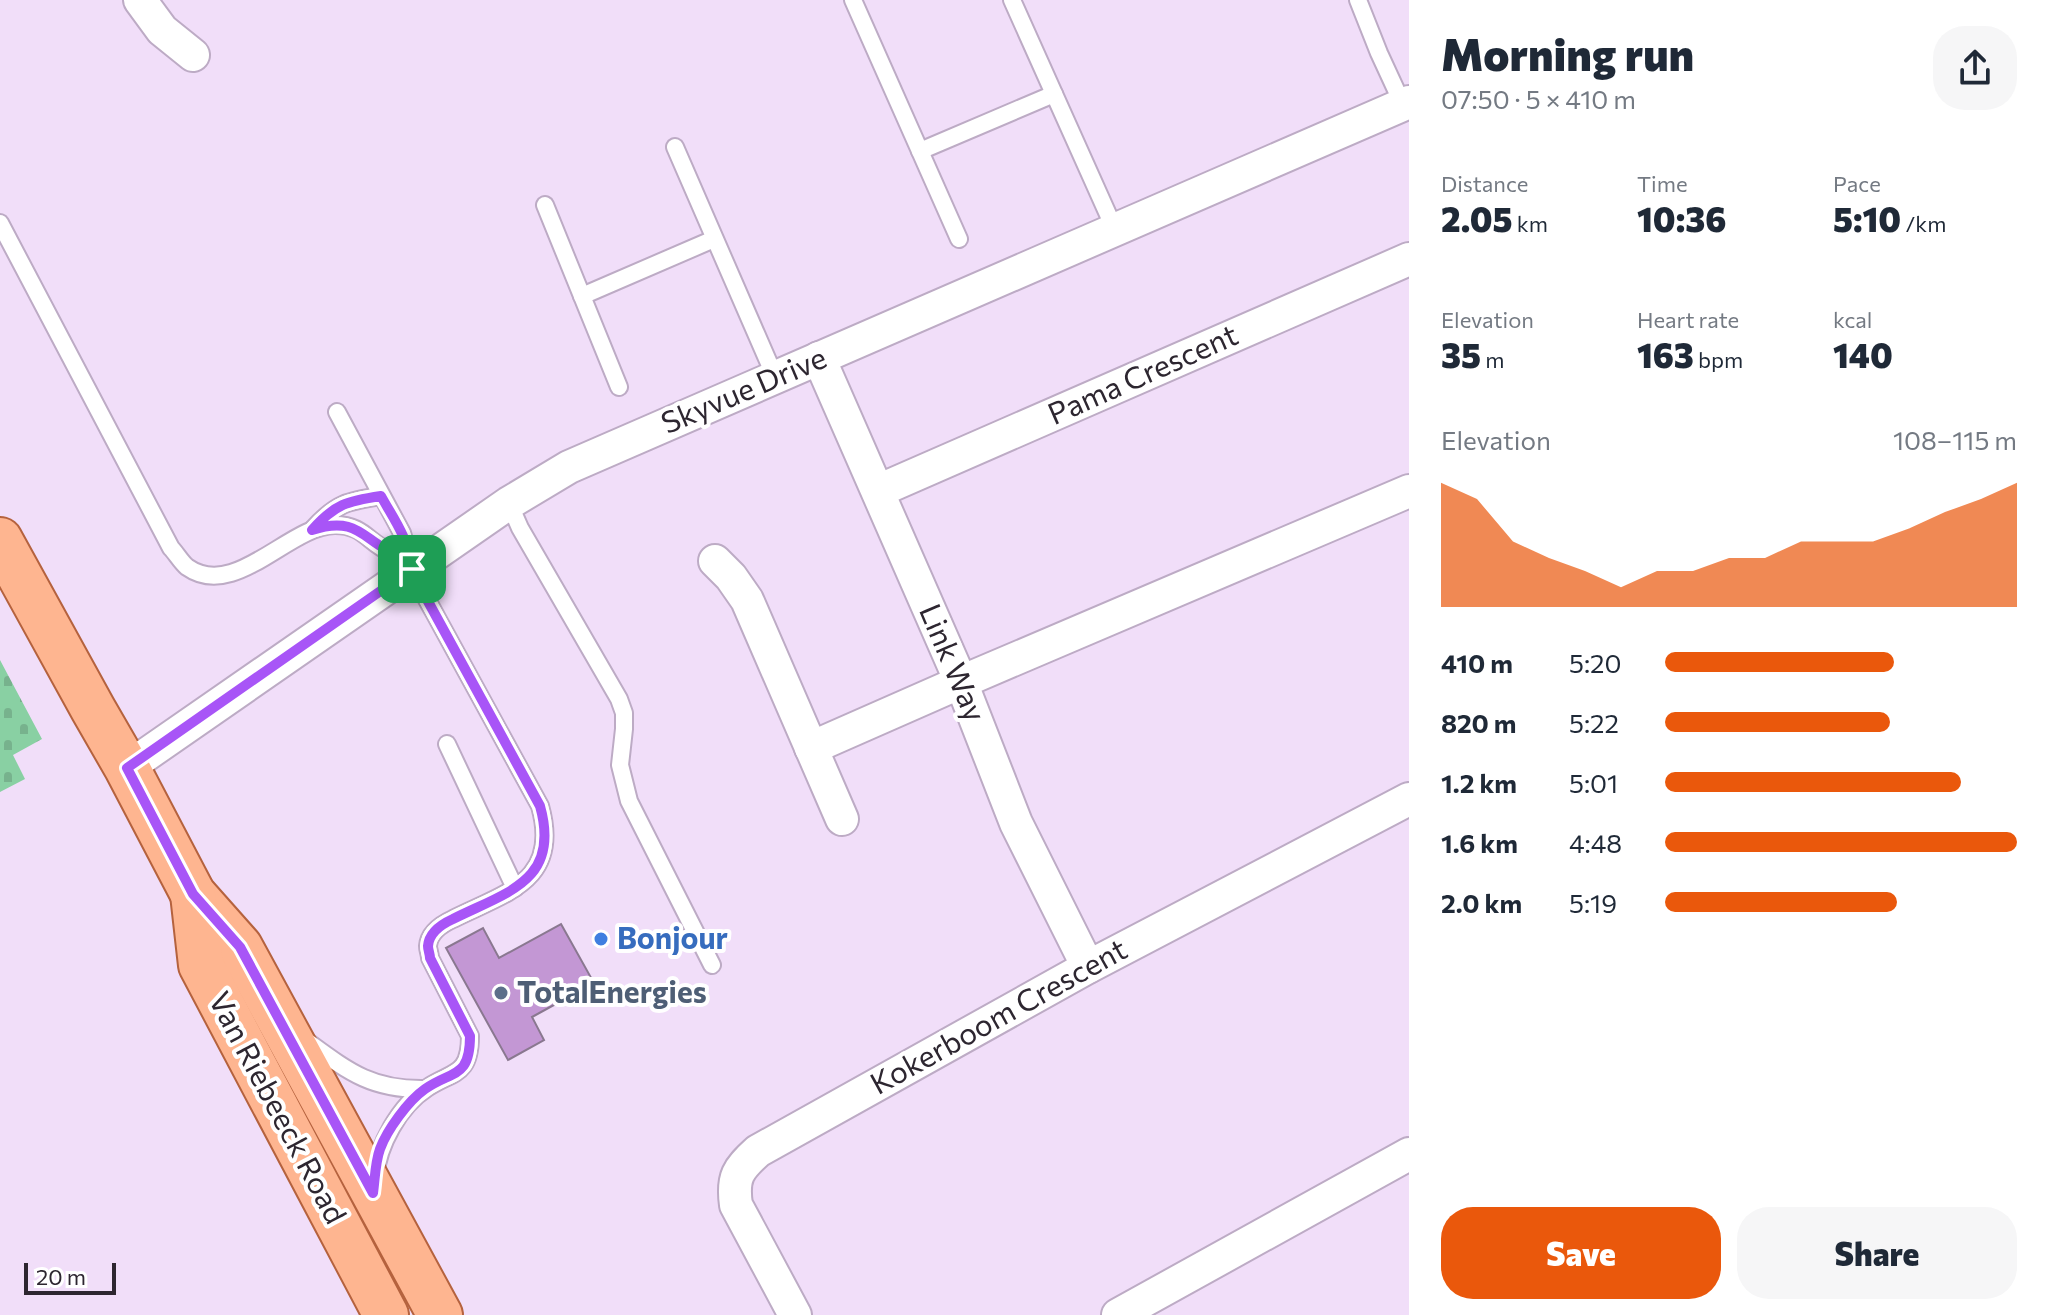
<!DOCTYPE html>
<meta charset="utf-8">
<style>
body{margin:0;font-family:Commissioner,sans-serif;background:#f6f6f7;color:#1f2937;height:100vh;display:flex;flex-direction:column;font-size:30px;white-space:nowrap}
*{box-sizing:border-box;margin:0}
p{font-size:26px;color:#747a83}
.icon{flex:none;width:44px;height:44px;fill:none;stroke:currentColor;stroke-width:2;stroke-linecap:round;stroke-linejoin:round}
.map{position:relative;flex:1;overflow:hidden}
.sheet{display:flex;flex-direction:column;background:#fff;width:640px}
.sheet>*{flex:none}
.scale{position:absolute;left:24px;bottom:20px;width:92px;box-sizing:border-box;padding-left:8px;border:4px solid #2d2630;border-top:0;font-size:22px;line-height:28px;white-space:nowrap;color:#2d2630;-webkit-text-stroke:6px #fff;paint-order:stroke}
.pin{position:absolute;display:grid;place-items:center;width:68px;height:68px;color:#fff;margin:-34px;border-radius:16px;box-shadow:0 4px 12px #0006}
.round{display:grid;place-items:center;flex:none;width:84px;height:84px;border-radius:32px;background:#f6f6f7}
.head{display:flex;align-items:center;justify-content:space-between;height:136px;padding:0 32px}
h1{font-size:44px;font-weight:800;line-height:60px}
.metrics{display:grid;grid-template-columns:repeat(3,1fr);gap:12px;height:136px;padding:8px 32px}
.metrics div{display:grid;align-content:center}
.metrics b{font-size:34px;font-weight:800}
.metrics small{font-size:22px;font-weight:400}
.metrics p{font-size:22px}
.chart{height:224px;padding:16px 32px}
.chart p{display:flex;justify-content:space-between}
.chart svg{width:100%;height:144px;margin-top:8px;fill:#ea580c;opacity:.7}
.cta{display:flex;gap:16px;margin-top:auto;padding:16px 32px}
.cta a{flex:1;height:92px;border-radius:32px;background:#ea580c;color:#fff;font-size:32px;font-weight:800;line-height:92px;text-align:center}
.cta a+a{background:#f6f6f7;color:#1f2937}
ul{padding:0 32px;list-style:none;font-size:26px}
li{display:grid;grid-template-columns:128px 96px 1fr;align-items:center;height:60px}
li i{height:20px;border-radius:10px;background:#ea580c}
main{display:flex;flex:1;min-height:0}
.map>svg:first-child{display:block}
.cemetery{fill:url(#cemetery-stones)}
.building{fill:#c397d4;stroke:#8a7890;stroke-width:2}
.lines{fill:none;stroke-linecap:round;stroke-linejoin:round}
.lane-casing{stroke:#bdabc5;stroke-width:20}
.street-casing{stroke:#bdabc5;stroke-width:36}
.primary-casing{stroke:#b5623e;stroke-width:48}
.lane{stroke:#fff;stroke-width:16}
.street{stroke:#fff;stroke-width:32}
.primary{stroke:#feb590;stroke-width:44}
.route-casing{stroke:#fff;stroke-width:16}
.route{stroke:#a855f7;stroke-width:10}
.shop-dot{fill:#3f7fe0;stroke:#fff;stroke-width:3}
.service-dot{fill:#5c6f8a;stroke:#fff;stroke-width:3}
.labels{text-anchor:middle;stroke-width:8;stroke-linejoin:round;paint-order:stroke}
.street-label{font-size:30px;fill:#2d2630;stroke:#fff}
.shop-label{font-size:30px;font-weight:bold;fill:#366cbe;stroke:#fff;text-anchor:start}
.service-label{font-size:30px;font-weight:bold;fill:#4e5e75;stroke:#fff;text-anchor:start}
</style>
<main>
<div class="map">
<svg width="1409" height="1315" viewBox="0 0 1409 1315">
<defs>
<pattern id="cemetery-stones" width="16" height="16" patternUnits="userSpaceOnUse" patternTransform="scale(2)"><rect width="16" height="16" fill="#89d0a3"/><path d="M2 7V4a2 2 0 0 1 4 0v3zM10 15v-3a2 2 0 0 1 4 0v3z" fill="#77b28d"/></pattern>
</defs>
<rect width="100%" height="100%" fill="#f1def9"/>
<path class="cemetery" d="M 0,660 L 42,739 L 13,755 L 25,779 L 0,792 Z"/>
<path class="building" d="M 561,924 L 594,983 L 532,1017 L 544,1040 L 508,1060 L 446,948 L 483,928 L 499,958 Z"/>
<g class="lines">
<defs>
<g id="lane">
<path d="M 853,0 L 959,239"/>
<path d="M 1012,0 L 1115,230"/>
<path d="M 1358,0 L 1379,53 L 1403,105"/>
<path d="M 675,147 L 775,377"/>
<path d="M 920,151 L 1054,94"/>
<path d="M 545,205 L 619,387"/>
<path d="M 0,223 L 171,548 C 176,553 181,562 187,567 C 235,601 289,525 335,525 C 364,525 368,543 390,552 C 395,555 402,554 408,555"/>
<path d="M 582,296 L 714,239"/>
<path d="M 337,412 L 402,533 L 412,569 L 419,585 L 540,806 C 561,881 507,892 453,919 C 442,924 429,933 428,946 C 428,950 430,954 430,958 L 470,1036 C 470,1076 453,1071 427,1088 C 399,1106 378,1145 375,1177"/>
<path d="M 509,503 L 520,528 L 619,699 L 624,713 L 624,729 L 620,765 L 629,801 L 712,965"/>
<path d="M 313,529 C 336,503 348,501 381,496"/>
<path d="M 447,744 L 515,888"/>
<path d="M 308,1042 C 349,1072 372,1090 425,1089"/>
</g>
<g id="street">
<path d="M 140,0 L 162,30 L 193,55"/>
<path d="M 819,358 L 961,682 L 1016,823 L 1088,967"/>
<path d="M 878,491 L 1409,259"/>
<path d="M 715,561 L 731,577 L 747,600 L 842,819"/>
<path d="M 811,748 L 961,682 L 1409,491"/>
<path d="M 127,768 L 509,503 L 569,467 L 1409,102"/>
<path d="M 795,1315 L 736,1205 C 732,1177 738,1169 758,1151 L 1088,967 L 1409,799"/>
<path d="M 1118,1315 L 1409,1154"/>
</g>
<g id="primary">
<path d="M 0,540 L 93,709 L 127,768 L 193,894 L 240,947 L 440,1315"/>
<path d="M 193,894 L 201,965 L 386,1315"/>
</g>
</defs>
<use href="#lane" class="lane-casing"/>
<use href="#street" class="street-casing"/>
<use href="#primary" class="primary-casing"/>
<use href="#lane" class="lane"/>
<use href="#street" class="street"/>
<use href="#primary" class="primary"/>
</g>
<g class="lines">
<defs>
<path id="route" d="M 412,569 L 408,555 C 365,552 366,512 312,530 C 335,504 347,501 381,496 C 388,509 397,522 403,536 C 410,552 412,569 419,585 L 540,806 C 561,881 507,892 453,919 C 442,924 429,933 428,946 C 428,950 430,954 430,958 L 470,1036 C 470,1079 452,1070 425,1089 C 408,1101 387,1130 380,1149 C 375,1163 375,1179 373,1193 L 240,947 L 193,894 L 127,768 L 412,569"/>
</defs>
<use href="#route" class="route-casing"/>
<use href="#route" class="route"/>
</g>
<circle class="shop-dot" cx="601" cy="939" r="8"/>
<circle class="service-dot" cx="501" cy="993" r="8"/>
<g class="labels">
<g class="street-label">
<text transform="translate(1143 375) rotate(-24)" y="10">Pama Crescent</text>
<text transform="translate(744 391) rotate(-23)" y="10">Skyvue Drive</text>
<text transform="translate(952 663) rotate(67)" y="10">Link Way</text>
<text transform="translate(999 1017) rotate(-29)" y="10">Kokerboom Crescent</text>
<text transform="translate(277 1108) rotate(62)" y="10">Van Riebeeck Road</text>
</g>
<g class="shop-label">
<text x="617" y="949">Bonjour</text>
</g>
<g class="service-label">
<text x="517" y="1003">TotalEnergies</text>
</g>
</g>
</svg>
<div class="scale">20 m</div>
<div class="pin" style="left:412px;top:569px;background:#1e9e55"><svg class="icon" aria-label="arrive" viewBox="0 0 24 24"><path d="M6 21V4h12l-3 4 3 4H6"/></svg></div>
</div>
<section class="sheet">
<div class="head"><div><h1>Morning run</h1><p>07:50 · 5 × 410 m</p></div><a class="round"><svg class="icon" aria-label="share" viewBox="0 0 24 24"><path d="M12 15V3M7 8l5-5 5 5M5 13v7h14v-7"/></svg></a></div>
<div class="metrics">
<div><p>Distance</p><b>2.05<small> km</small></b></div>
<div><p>Time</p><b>10:36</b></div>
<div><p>Pace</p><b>5:10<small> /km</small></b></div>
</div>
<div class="metrics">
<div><p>Elevation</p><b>35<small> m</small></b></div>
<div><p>Heart rate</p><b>163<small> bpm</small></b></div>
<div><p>kcal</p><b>140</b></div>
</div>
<div class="chart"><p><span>Elevation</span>108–115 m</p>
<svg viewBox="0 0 160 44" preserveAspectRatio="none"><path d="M0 44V6L10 11L20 24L30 29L40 33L50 38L60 33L70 33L80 29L90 29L100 24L110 24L120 24L130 20L140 15L150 11L160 6V44z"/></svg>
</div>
<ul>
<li><b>410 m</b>5:20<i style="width:65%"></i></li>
<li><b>820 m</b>5:22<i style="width:64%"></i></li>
<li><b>1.2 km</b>5:01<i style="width:84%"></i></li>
<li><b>1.6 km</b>4:48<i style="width:100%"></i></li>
<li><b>2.0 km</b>5:19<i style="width:66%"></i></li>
</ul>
<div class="cta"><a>Save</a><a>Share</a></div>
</section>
</main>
